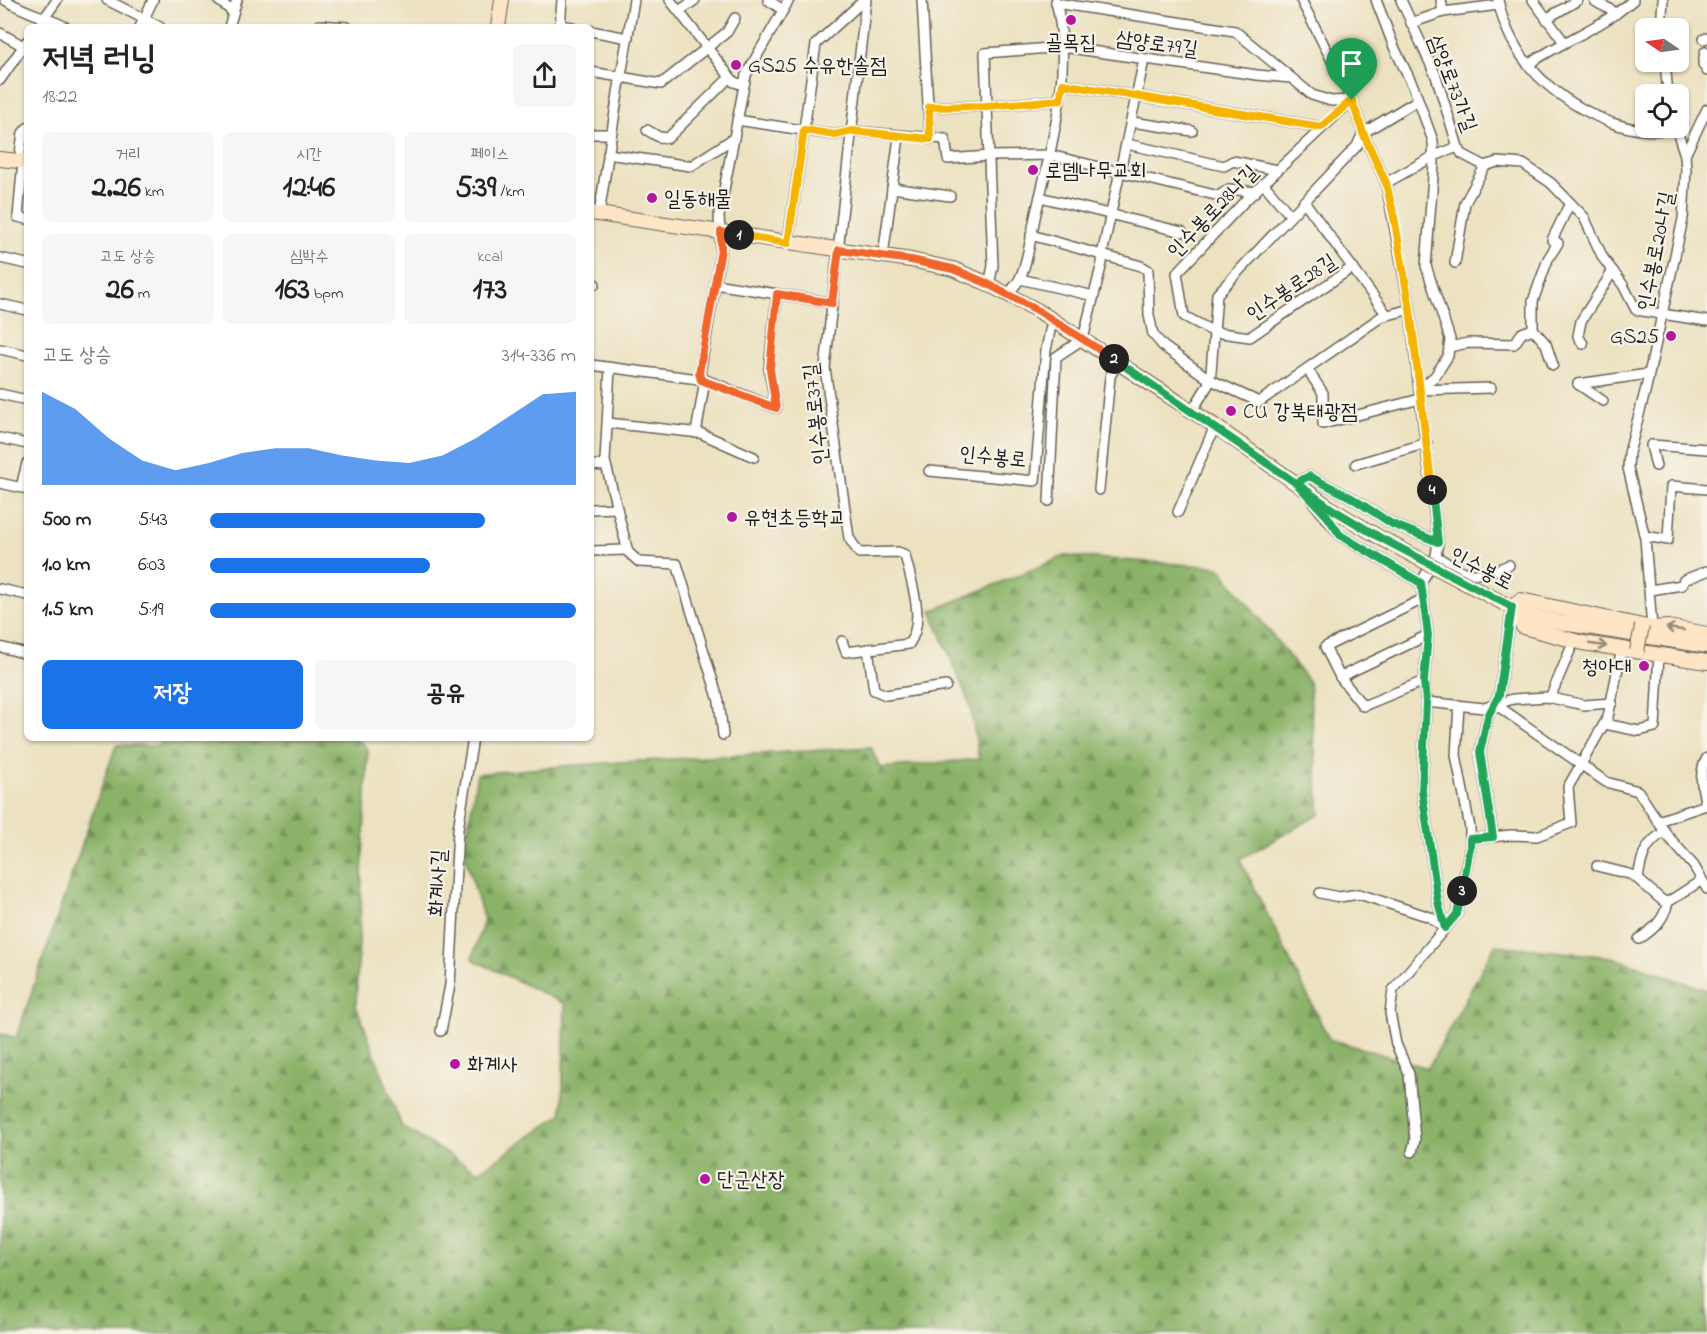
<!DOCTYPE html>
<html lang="ko">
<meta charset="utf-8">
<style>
body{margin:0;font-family:"Indie Flower","Poor Story",sans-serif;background:#f6f6f6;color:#222;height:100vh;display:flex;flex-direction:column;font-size:22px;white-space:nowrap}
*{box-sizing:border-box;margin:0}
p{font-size:20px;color:#767676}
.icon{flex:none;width:33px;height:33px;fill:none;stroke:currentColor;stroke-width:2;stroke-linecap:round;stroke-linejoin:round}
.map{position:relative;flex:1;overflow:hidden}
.panel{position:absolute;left:24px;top:24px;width:570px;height:717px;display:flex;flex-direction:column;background:#fff;border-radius:9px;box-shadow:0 2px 4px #0004}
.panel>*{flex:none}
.needle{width:39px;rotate:283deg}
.controls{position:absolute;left:1635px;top:18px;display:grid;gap:12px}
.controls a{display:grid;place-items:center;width:54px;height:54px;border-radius:9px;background:#fff;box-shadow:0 2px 4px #0004;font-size:30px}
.pin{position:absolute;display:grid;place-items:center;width:51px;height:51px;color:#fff;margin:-62px -26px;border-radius:50% 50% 50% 0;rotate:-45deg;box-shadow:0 0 6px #0007}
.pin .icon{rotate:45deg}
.km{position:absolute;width:30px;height:30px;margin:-15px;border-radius:50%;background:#222;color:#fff;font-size:16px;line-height:30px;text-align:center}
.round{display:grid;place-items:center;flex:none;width:63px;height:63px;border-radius:9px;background:#f6f6f6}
.head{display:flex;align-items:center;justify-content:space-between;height:102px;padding:0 18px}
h1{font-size:33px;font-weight:700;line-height:45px}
.stats{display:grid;grid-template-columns:repeat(3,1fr);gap:9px;height:102px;padding:6px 18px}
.stats div{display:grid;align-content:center;border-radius:9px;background:#f6f6f6;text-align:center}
.stats b{font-size:30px;font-weight:700}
.stats small{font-size:16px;font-weight:400}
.stats p{font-size:16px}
.chart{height:168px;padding:12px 18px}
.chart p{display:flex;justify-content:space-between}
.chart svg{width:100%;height:108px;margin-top:6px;fill:#1a73e8;opacity:.7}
.primary-button{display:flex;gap:12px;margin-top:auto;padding:12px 18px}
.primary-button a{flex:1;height:69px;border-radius:9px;background:#1a73e8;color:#fff;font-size:24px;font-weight:700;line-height:69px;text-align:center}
.primary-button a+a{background:#f6f6f6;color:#222}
ul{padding:0 18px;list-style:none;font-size:20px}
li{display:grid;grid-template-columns:96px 72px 1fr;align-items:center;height:45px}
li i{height:15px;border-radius:8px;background:#1a73e8}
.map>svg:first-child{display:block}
.forest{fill:url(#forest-firs);stroke:#536742;stroke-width:1.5}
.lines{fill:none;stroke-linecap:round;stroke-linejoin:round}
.street-casing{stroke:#656155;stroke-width:12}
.secondary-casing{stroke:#656155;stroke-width:16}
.street{stroke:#fff;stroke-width:9}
.secondary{stroke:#fde5c5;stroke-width:14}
.secondary-bridge-casing{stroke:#656155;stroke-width:16;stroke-linecap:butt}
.secondary-bridge{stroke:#fde5c5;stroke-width:14}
.oneway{stroke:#988b79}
.split-1-casing{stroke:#fff;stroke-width:12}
.split-2-casing{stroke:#fff;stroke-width:12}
.split-3-casing{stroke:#fff;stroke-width:12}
.split-4-casing{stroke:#fff;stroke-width:12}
.split-5-casing{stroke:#fff;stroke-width:12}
.split-1{stroke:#f5b400;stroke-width:8}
.split-2{stroke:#f0652b;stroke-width:8}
.split-3{stroke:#22a559;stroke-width:8}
.split-4{stroke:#22a559;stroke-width:8}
.split-5{stroke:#f5b400;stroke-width:8}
.poi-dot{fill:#b5179e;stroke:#f7f3e8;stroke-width:2}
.labels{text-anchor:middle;stroke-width:4.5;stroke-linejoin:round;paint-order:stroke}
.poi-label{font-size:21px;fill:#1c1c1c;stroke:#f7f3e8;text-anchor:start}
.street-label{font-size:21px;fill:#1c1c1c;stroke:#f7f3e8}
</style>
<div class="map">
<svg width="1707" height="1334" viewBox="0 0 1707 1334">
<defs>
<pattern id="forest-firs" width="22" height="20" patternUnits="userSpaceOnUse" patternTransform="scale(1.5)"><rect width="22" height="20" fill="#8ab267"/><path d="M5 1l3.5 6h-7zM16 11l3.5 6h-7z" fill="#709054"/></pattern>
</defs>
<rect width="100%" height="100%" fill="#f7f3e8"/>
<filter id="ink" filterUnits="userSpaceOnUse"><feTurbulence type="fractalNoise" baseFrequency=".0167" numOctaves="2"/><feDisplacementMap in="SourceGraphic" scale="12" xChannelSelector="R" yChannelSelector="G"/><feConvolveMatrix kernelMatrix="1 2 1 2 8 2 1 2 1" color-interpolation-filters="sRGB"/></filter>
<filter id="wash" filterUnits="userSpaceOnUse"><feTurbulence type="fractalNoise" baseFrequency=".008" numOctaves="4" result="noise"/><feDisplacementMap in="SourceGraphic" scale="24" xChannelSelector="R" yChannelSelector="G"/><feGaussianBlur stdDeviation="1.35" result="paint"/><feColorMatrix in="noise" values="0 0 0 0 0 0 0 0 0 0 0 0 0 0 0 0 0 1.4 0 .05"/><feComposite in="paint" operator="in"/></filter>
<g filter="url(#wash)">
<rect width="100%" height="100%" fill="#ece1c0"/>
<path class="forest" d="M 1065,556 L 1219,567 L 1309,682 L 1320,814 L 1240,859 L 1329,1039 L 1428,1068 L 1495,945 L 1612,957 L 1707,990 L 1707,1334 L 0,1334 L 0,1033 L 16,1038 L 116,745 L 159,746 L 159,738 L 356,738 L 368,749 L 356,1005 L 402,1127 L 478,1172 L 562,1114 L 565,1004 L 472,959 L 484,920 L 464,852 L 477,774 L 574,765 L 871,747 L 880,768 L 979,759 L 970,705 L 931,611 Z"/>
</g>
<g filter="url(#ink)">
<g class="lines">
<defs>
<g id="street">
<path d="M 5,0 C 24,12 46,17 66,27"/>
<path d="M 107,0 L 160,27"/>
<path d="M 218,0 L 233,12"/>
<path d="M 670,0 L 734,82 L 744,85"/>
<path d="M 768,0 L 783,10"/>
<path d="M 922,0 L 930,139"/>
<path d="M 1301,0 L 1352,100 L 1363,133 L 1386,183 L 1410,309 L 1419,390 L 1491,388"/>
<path d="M 1376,0 L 1394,47 L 1414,88 L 1433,141 L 1434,164 L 1426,266 L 1450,339 L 1448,356 L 1435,376 L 1419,390 L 1438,542 L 1436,556 L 1421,583"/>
<path d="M 1401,0 L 1436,76 L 1458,147 L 1462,154 L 1485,166 L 1497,162 L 1523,164 L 1551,183 L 1584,217 L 1603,258 L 1623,285 L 1636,310 L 1707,321"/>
<path d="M 1441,0 L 1443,12"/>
<path d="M 1498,0 C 1511,63 1555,100 1612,123 C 1629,129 1654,134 1671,128"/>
<path d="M 1533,0 L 1564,42"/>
<path d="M 1594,0 C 1601,7 1609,6 1616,14"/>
<path d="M 1056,3 L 1235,31 L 1312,95 L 1331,101 L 1352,100"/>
<path d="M 679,11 L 695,0"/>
<path d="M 1546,19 L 1578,0"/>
<path d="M 1411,23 L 1443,12 L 1499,5"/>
<path d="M 560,25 L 572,27"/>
<path d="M 38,27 L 57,0"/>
<path d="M 140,27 L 153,0"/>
<path d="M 229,27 L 237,0"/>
<path d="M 318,27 L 319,25 L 347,27"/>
<path d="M 560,27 L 562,0"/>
<path d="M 1661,28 L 1663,0"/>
<path d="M 591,31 L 628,38"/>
<path d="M 0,33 L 27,48"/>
<path d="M 1704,39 L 1707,38"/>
<path d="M 1705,52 L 1703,64 L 1707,71"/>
<path d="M 1665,62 L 1668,94"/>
<path d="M 1528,65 C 1561,41 1602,28 1633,0"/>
<path d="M 591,72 L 661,84 L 727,32 L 735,18"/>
<path d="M 0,80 L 27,41"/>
<path d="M 1063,84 L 1321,127"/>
<path d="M 1352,100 L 1245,201 L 1177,273 L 1184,316 L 1214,332 L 1250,337 L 1353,267"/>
<path d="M 929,107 L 987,106 L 1060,100"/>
<path d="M 737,120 L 835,135 L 852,131 L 945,139 L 948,159 L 989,156 L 1050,155 L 1219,196 L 1229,189 L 1255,192"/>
<path d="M 1132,122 L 1192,131"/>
<path d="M 647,130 L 659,137 L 668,138 L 730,77"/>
<path d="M 591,134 L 611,134"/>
<path d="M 1127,144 L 1224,166 L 1233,161 L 1277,170"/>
<path d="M 608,154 L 691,166 L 734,138"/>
<path d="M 1685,155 L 1707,109"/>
<path d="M 19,161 L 23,133 L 27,128"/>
<path d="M 23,161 L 18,217 L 27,219"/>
<path d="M 1263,183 L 1290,215"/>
<path d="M 1386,183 L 1434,156 L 1458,147"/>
<path d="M 892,188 L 950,196"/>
<path d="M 1040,197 L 1182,232"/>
<path d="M 1304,201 L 1387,315"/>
<path d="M 599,214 L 618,93 L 634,0"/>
<path d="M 1031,235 L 1141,266 L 1148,270 L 1149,315 L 1153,334 L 1163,346 L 1209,379 L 1259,402 L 1381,317 L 1410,309"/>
<path d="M 788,243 L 816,44 L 864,0"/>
<path d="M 883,256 L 899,137"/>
<path d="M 0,258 L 27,264"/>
<path d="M 1455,263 L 1465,203 L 1485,166"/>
<path d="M 1020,279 L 1094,296"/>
<path d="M 591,283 L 595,284"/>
<path d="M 715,284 L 833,303"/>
<path d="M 989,285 L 993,266 L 985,53 L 1063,47 L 1257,75 L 1291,78"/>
<path d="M 1008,295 C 1011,290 1016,285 1019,280 C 1028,264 1032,228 1037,209 C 1053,140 1073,71 1056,1"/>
<path d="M 0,304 L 27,310"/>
<path d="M 1583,344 L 1578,336 L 1581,321 L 1613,271"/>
<path d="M 1449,347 L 1468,343 L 1514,344 L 1522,333 L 1533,329"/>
<path d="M 0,349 L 27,355"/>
<path d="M 591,365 L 706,380 L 776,408"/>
<path d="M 1553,365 L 1546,344 L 1533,329 L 1533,301 L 1548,259 L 1558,243 L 1552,240 L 1570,203"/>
<path d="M 610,368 L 605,461 L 628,552 L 639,562 L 677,564 L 719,701 L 723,735"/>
<path d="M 1307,369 L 1323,393 L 1323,424 L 1420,399"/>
<path d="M 1578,384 L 1648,374"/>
<path d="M 1578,384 L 1603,401"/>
<path d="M 0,394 L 27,400"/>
<path d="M 776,408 L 769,369 L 777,294"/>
<path d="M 1192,411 L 1208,385 L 1211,372 L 1217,294 L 1357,146 L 1363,133 L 1418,100"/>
<path d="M 608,423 L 700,433 L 754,457"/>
<path d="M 696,433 L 704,386 L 700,373 L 721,250 L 719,216 L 746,75 L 789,0"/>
<path d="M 0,438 L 27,444"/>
<path d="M 1356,464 L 1427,443"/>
<path d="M 591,465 L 606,466"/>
<path d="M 1656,466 L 1651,445 L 1707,449"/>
<path d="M 929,471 L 1035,481 L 1046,350 L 1052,321"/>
<path d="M 0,483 L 27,489"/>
<path d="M 1299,486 L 1296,483 L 1309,476 L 1352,498 L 1392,524 L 1438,542"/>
<path d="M 21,487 L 27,463"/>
<path d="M 1099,490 L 1110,377 L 1117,361"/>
<path d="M 1049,501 L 1056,357 L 1083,339 L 1102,263 L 1103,250 L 1144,60"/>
<path d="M 1312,501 L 1340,535 L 1421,583"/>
<path d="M 591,509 L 617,508"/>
<path d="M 1178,512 L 1215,426"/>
<path d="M 1645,536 L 1668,540 L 1671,486 L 1707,489"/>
<path d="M 591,551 L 627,550"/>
<path d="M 1436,556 C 1467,576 1474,580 1509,565"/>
<path d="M 1421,583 L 1428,635 L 1424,681 L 1426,702 L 1422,791 L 1438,902 L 1445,928"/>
<path d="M 0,589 L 27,595"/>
<path d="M 1650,590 L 1682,585 L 1684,580 L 1707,571"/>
<path d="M 1423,599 L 1325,647 L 1340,677 L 1363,706 L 1424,681"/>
<path d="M 1652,628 L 1645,538 L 1628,468 L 1629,453 L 1646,388 L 1683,219 L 1686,169 L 1685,155 L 1676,128"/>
<path d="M 842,641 L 846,652 L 909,644 C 926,620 911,582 905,555 L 898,552 L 859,553 L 849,538 L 825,368 L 866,0"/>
<path d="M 0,647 L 27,654"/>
<path d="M 868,649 L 874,690 L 886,695 L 946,686"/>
<path d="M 1340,677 L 1428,635"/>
<path d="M 1550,698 L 1574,641"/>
<path d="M 1426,702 L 1484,708 L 1513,699 L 1547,697 L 1584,705 L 1612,703"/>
<path d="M 1495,704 L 1606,782 L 1638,791 L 1667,835 L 1694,866 L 1707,889"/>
<path d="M 1605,724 L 1639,731 L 1655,727 L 1659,654"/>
<path d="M 1658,821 L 1706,805 C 1702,788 1698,773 1707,758"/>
<path d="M 1493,837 L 1480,752 L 1488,716 L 1499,695 L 1512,607"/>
<path d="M 1470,839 L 1511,835 L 1537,836 L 1571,823 L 1568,787 L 1608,717 L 1622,648"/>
<path d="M 1597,866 L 1633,875 L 1663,901 L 1668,902 L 1702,880"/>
<path d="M 1638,879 C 1641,858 1645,842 1665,832"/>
<path d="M 1320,893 L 1339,897 L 1359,894 L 1430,917 L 1445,928"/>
<path d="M 1639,939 C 1654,929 1664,920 1668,902"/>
<path d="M 441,1031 L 450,985 L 458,829 L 473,738"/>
<path d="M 1412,1152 L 1415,1140 L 1409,1074 L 1396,1044 L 1390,1013 L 1393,990 L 1457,914 L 1470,847 L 1470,828 L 1456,755 L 1459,705"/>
</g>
<g id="secondary">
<path d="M 498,27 L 502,0"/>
<path d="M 0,159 L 27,162"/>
<path d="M 591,213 L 911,260 L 953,269 L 984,282 L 1037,310 L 1215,426 L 1332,509 L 1379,537 L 1414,556"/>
<path d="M 1510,606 L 1527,615 L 1562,623 L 1707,646"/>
<path d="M 1707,634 L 1668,627 L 1652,628 L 1521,600 L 1512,607 L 1523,627 L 1583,643 L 1707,662"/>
</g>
</defs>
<use href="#street" class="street-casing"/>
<use href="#secondary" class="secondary-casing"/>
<use href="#street" class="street"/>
<use href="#secondary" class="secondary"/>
<defs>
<g id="secondary-bridge">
<path d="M 1414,556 L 1505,604"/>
<path d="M 1637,651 L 1642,626"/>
</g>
</defs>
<use href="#secondary-bridge" class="secondary-bridge-casing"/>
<use href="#secondary-bridge" class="secondary-bridge"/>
</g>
<defs><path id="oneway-shaft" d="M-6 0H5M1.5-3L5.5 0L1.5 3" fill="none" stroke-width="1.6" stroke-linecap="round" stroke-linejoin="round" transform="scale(1.5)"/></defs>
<g class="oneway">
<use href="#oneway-shaft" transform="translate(1675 629) rotate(-172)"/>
<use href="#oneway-shaft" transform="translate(1598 645) rotate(8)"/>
</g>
</g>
<g class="lines" filter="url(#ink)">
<defs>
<path id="split-1" d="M 739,235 L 788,243 L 804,130 L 835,135 L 852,131 L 930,139 L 929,107 L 987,106 L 1060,100 L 1063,84 L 1321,127 L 1352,100"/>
<path id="split-2" d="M 739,235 L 721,232 L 721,250 L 699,373 L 701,380 L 776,408 L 770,369 L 777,294 L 832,303 L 839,250 L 911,260 L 953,269 L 984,282 L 1037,310 L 1114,359"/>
<path id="split-3" d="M 1114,359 L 1296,483 L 1327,516 L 1340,535 L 1421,583 L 1428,635 L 1424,681 L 1426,702 L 1422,791 L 1438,902 L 1445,928 L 1457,914 L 1462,891"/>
<path id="split-4" d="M 1432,490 L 1438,542 L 1392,524 L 1352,498 L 1309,476 L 1296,483 L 1332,509 L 1379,537 L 1512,607 L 1499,695 L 1488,716 L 1480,752 L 1493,837 L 1470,839 L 1470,847 L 1462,891"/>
<path id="split-5" d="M 1352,100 L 1363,133 L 1386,183 L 1394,217 L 1410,309 L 1432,490"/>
</defs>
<use href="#split-1" class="split-1-casing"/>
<use href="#split-2" class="split-2-casing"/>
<use href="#split-3" class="split-3-casing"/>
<use href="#split-4" class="split-4-casing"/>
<use href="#split-5" class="split-5-casing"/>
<use href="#split-1" class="split-1"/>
<use href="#split-2" class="split-2"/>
<use href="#split-3" class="split-3"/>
<use href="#split-4" class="split-4"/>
<use href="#split-5" class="split-5"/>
</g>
<g class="poi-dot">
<circle cx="1071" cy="20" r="6"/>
<circle cx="736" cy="65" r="6"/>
<circle cx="1033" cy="170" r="6"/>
<circle cx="652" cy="198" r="6"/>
<circle cx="1671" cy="336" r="6"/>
<circle cx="1231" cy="411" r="6"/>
<circle cx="732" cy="517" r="6"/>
<circle cx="1644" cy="666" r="6"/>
<circle cx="455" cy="1064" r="6"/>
<circle cx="705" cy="1179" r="6"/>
</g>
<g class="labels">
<g class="poi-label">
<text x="1071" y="49" text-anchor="middle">골목집</text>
<text x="748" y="72">GS25 수유한솔점</text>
<text x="1045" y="177">로뎀나무교회</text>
<text x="664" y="205">일동해물</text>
<text x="1659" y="343" text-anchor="end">GS25</text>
<text x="1243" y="418">CU 강북태광점</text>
<text x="744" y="524">유현초등학교</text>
<text x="1632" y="673" text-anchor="end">청아대</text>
<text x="467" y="1071">화계사</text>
<text x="717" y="1186">단군산장</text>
</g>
<g class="street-label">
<text transform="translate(1157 43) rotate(8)" y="7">삼양로79길</text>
<text transform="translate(1453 83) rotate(69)" y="7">삼양로73가길</text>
<text transform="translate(1212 211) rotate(-46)" y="7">인수봉로28나길</text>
<text transform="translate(1655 251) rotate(-79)" y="7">인수봉로20나길</text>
<text transform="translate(1291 287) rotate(-34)" y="7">인수봉로28길</text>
<text transform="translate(815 414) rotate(-96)" y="7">인수봉로37길</text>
<text transform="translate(993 456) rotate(6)" y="7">인수봉로</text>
<text transform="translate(1482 568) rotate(28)" y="7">인수봉로</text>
<text transform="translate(437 883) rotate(-87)" y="7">화계사길</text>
</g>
</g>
</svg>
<div class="controls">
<a><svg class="needle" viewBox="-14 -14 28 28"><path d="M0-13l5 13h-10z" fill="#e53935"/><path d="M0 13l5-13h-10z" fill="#767676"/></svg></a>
<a><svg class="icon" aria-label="locate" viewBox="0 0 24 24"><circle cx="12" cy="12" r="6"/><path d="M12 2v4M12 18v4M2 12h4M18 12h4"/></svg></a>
</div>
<div class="pin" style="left:1352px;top:100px;background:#1e9e55"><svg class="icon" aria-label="arrive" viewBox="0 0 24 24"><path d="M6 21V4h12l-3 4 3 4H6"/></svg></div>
<b class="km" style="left:739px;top:235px">1</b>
<b class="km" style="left:1114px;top:359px">2</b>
<b class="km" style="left:1462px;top:891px">3</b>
<b class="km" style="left:1432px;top:490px">4</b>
<section class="panel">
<div class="head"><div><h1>저녁 러닝</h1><p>18:22</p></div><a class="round"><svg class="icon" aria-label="share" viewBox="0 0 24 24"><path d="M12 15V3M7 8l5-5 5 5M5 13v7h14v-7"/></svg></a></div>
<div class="stats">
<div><p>거리</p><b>2.26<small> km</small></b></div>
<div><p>시간</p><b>12:46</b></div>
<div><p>페이스</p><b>5:39<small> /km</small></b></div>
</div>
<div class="stats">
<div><p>고도 상승</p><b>26<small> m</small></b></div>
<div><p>심박수</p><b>163<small> bpm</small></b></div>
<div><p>kcal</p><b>173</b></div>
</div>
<div class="chart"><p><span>고도 상승</span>314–336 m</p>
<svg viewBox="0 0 160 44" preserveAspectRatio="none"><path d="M0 44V6L10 13L20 25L30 34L40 38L50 35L60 31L70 29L80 29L90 32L100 34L110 35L120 32L130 25L140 16L150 7L160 6V44z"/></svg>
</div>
<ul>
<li><b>500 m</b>5:43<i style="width:75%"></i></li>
<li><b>1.0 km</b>6:03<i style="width:60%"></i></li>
<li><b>1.5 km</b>5:19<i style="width:100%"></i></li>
</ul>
<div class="primary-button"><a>저장</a><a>공유</a></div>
</section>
</div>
